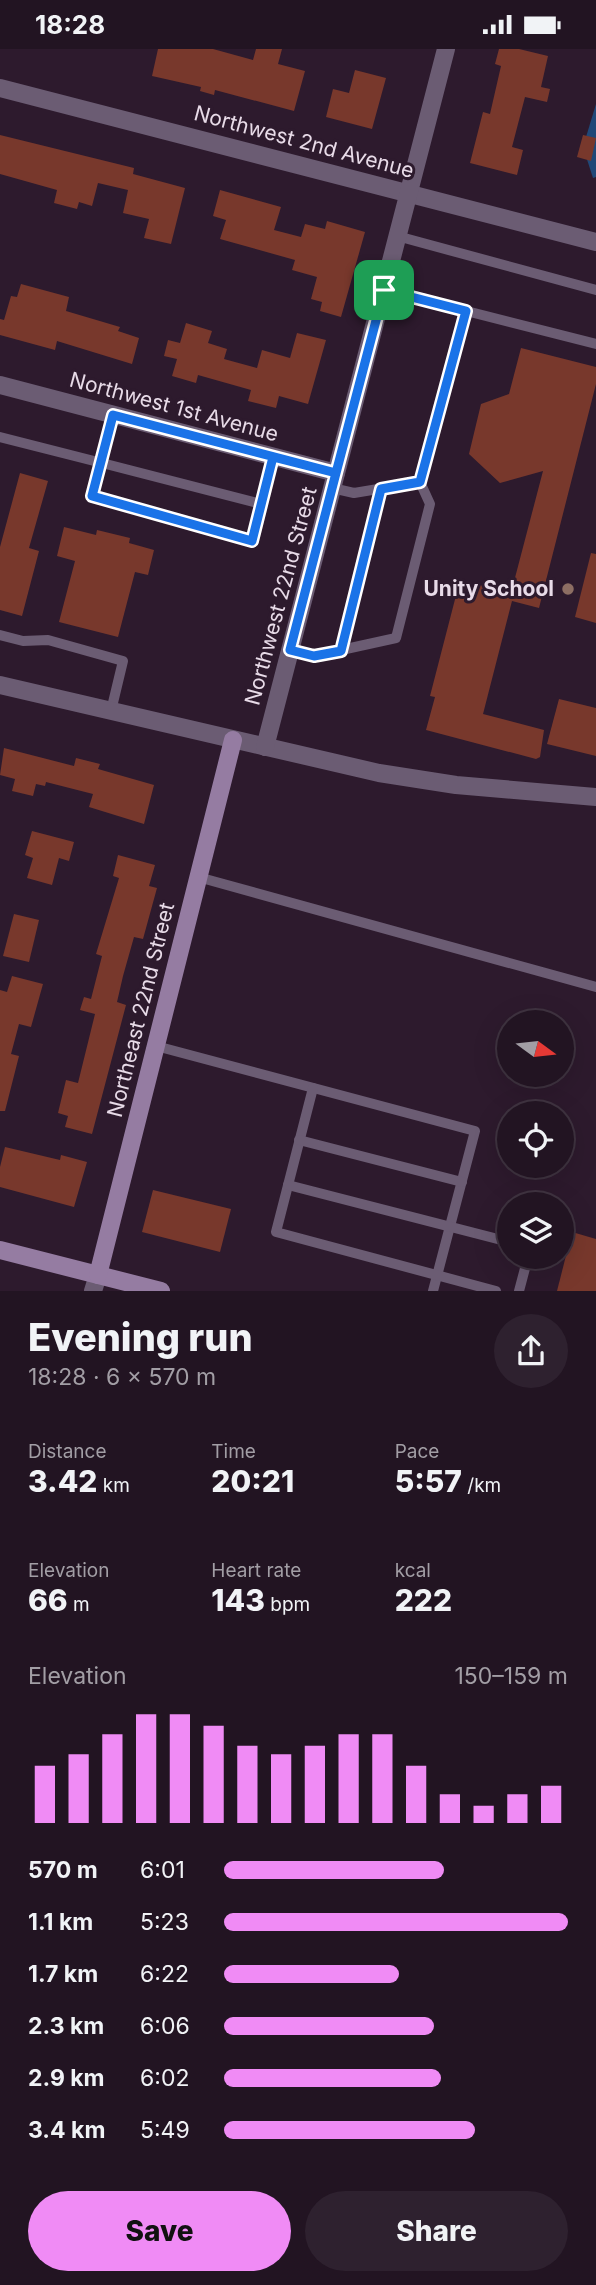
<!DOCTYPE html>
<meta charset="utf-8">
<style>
body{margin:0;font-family:Inter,sans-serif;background:#2e212f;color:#f1f3f6;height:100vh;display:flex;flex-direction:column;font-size:26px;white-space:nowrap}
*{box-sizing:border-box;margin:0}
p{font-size:23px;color:#a29ea5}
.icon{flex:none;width:38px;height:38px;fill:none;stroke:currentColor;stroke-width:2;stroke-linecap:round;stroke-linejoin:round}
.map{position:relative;height:1242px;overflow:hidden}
.details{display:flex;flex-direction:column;background:#221422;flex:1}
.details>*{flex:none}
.needle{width:46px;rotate:105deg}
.buttons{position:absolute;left:497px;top:961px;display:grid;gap:14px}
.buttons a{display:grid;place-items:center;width:77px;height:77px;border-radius:50%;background:#221422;box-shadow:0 7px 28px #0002,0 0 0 2px #3f3340;font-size:35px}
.pin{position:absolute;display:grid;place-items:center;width:60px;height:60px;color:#fff;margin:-30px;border-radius:14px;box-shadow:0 4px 10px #0006}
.round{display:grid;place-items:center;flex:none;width:74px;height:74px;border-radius:37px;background:#2e212f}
.head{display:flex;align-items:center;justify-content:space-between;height:119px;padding:0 28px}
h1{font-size:38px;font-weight:800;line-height:52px}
.metrics{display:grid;grid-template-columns:repeat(3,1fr);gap:10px;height:119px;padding:7px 28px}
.metrics div{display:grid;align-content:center}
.metrics b{font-size:30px;font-weight:800}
.metrics small{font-size:19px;font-weight:400}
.metrics p{font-size:19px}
.chart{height:196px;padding:14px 28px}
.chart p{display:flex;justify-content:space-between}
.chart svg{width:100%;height:126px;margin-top:7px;stroke:#f08bf5;stroke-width:6}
.action{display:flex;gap:14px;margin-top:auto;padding:14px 28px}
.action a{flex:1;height:80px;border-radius:42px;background:#f08bf5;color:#111;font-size:28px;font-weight:800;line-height:80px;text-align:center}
.action a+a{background:#2e212f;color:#f1f3f6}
ul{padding:0 28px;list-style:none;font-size:23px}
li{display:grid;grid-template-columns:112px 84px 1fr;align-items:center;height:52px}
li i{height:18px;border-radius:9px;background:#f08bf5}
.status{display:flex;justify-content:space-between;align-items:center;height:49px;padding:0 35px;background:#221422;direction:ltr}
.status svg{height:19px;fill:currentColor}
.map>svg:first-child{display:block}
.water{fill:#204878}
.building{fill:#78382c}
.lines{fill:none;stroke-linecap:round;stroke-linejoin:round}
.lane{stroke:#6b5c73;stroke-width:10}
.street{stroke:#6b5c73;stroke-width:18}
.secondary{stroke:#957ca2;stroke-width:18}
.route-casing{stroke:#fff;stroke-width:14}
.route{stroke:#1a73e8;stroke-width:9}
.education-dot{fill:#8d6e63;stroke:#2d1a2d;stroke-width:2.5}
.labels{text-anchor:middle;stroke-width:6;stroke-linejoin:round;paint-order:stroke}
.street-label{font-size:21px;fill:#e8dbe8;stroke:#2d1a2d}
.poi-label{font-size:21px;font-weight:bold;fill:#e8dbe8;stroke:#2d1a2d;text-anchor:end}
</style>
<div class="status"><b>18:28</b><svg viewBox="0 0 49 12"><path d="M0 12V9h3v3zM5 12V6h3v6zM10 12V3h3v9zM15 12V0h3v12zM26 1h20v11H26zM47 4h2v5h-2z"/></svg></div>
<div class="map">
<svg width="596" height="1242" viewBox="0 0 596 1242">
<rect width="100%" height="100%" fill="#2d1a2d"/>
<path class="water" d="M 596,55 L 596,128 L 593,129 L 583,98 Z"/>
<g class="building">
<path d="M 158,0 L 213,0 L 253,11 L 256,0 L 282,0 L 278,15 L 305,22 L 294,62 L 215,41 L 214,46 L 200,42 L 201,38 L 152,27 Z"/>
<path d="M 499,0 L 519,0 L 548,7 L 541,38 L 550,40 L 547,53 L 525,48 L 512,98 L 523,101 L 517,126 L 470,114 L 483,63 L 490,65 L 501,17 L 495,15 Z"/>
<path d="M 355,21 L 386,29 L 372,80 L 326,68 L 333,40 L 349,44 Z"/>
<path d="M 0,86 L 134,119 L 133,125 L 185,139 L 171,195 L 144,189 L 149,170 L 123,164 L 128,141 L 98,134 L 92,157 L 79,153 L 77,160 L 54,154 L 57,141 L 0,125 Z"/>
<path d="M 583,86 L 596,89 L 591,112 L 577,108 Z"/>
<path d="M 220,141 L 281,158 L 274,181 L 301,188 L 305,175 L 325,180 L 327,172 L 365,183 L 341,268 L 320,262 L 322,253 L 311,250 L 317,228 L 292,221 L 295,211 L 220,190 L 226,171 L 213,167 Z"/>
<path d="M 21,235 L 69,248 L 66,262 L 120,278 L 118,282 L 139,289 L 132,315 L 57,292 L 55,301 L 0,286 L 0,270 L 4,271 L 11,247 L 17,248 Z"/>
<path d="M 186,274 L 212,282 L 208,294 L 227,300 L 224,310 L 257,319 L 262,301 L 290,309 L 297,284 L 326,291 L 308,355 L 279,347 L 276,359 L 248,352 L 251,341 L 198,326 L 196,334 L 172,327 L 177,310 L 164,307 L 168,291 L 180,294 Z"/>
<path d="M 521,299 L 596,318 L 596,335 L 539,559 L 512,552 L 483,665 L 544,681 L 540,708 L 536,710 L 426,681 L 435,648 L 430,647 L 460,531 L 511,544 L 543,422 L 500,434 L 469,405 L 481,355 L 509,345 Z"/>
<path d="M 20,424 L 48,432 L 29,499 L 39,502 L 22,567 L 0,561 L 0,498 Z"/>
<path d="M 64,478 L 96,486 L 97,481 L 130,489 L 129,494 L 154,501 L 148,526 L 135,523 L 118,588 L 59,573 L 75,512 L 57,507 Z"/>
<path d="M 591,504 L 596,505 L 596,574 L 575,568 Z"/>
<path d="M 559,650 L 596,659 L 596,707 L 547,695 Z"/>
<path d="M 4,699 L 74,717 L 76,709 L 100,715 L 98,720 L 154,736 L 144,775 L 89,758 L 93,745 L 46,733 L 45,737 L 36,735 L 33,747 L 12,742 L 15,730 L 0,726 Z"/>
<path d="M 32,782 L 74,793 L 69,812 L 59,809 L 52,836 L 27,829 L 33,809 L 25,806 Z"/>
<path d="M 118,806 L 155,816 L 149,837 L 157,839 L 143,890 L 134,888 L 123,927 L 117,953 L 126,956 L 92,1085 L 65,1078 L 68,1067 L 58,1064 L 66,1031 L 78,1034 L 95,965 L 80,961 L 84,948 L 91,950 L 102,907 L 96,905 L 119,829 L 113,827 Z"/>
<path d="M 14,865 L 39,871 L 29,913 L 3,907 Z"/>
<path d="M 12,927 L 43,935 L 31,978 L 19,975 L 11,1005 L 19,1007 L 5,1062 L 0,1062 L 0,941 L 7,943 Z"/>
<path d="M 5,1098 L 60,1111 L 61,1106 L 87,1113 L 74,1158 L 0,1138 L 0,1118 Z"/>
<path d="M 153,1141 L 231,1160 L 220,1203 L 142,1183 Z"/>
<path d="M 572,1183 L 596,1190 L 596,1242 L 557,1242 Z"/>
</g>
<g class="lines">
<g class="lane">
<path d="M 397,187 L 596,241"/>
<path d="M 384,241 L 596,295"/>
<path d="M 113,366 L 102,414 L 261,455"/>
<path d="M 0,388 L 102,414 L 92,448 L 252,492 L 273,408"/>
<path d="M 332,439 L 354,444 L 420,433 L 466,262"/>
<path d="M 0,586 L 23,592 L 48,591 L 123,612 L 111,662"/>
<path d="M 290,601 L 314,607 L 396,589 L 430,455 L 420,433"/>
<path d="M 341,602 L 381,440"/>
<path d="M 198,828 L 596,938"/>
<path d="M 156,997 L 475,1082 L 433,1242"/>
<path d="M 313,1039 L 276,1183 L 496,1242"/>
<path d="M 299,1091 L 462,1133"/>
<path d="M 288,1136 L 509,1193"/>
<path d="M 519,1242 L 528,1208"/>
</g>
<g class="street">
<path d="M 0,39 L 596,193"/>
<path d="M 0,336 L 336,424"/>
<path d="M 0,636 L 379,724 L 456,736 L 596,748"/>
<path d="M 265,698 L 446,0"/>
<path d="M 93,1242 L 98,1226"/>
</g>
<g class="secondary">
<path d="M 0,1201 L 161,1242"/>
<path d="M 98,1226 L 233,691"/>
</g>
</g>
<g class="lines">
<defs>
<path id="route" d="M 384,241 L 336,424 L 113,366 L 92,447 L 252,492 L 273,408 L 336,424 L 290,601 L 314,607 L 341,602 L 381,440 L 420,433 L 466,262 L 384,241"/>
</defs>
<use href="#route" class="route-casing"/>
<use href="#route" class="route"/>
</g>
<circle class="education-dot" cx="568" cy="540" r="7"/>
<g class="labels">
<g class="street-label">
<text transform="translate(304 93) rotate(15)" y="7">Northwest 2nd Avenue</text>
<text transform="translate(174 358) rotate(15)" y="7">Northwest 1st Avenue</text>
<text transform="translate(281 547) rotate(-75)" y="7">Northwest 22nd Street</text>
<text transform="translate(141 961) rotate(-76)" y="7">Northeast 22nd Street</text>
</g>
<g class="poi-label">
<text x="554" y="547">Unity School</text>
</g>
</g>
</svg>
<div class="buttons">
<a><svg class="needle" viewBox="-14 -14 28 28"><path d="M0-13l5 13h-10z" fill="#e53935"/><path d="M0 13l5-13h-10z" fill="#a29ea5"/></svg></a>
<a><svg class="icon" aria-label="locate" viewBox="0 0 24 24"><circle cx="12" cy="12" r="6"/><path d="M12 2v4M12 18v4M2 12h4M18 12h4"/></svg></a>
<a><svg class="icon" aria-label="layers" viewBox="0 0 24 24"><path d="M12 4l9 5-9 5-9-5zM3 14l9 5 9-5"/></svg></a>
</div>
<div class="pin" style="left:384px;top:241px;background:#1e9e55"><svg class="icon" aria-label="arrive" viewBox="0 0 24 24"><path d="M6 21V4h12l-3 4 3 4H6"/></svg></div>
</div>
<section class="details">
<div class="head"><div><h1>Evening run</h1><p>18:28 · 6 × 570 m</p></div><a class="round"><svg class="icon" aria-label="share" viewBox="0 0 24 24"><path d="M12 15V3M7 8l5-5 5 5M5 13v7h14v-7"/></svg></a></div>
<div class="metrics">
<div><p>Distance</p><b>3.42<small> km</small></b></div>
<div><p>Time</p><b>20:21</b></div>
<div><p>Pace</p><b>5:57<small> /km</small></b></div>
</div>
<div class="metrics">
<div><p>Elevation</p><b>66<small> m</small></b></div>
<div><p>Heart rate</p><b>143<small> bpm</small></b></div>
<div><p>kcal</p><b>222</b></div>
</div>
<div class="chart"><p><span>Elevation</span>150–159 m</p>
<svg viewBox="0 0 160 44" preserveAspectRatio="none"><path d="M5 44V24M15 44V20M25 44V13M35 44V6M45 44V6M55 44V10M65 44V17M75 44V20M85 44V17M95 44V13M105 44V13M115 44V24M125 44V34M135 44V38M145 44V34M155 44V31"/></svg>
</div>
<ul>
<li><b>570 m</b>6:01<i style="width:64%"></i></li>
<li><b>1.1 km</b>5:23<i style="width:100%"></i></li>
<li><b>1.7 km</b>6:22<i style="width:51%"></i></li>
<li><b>2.3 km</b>6:06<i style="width:61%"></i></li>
<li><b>2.9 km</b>6:02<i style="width:63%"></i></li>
<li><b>3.4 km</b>5:49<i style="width:73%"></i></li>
</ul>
<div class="action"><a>Save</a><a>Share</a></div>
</section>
